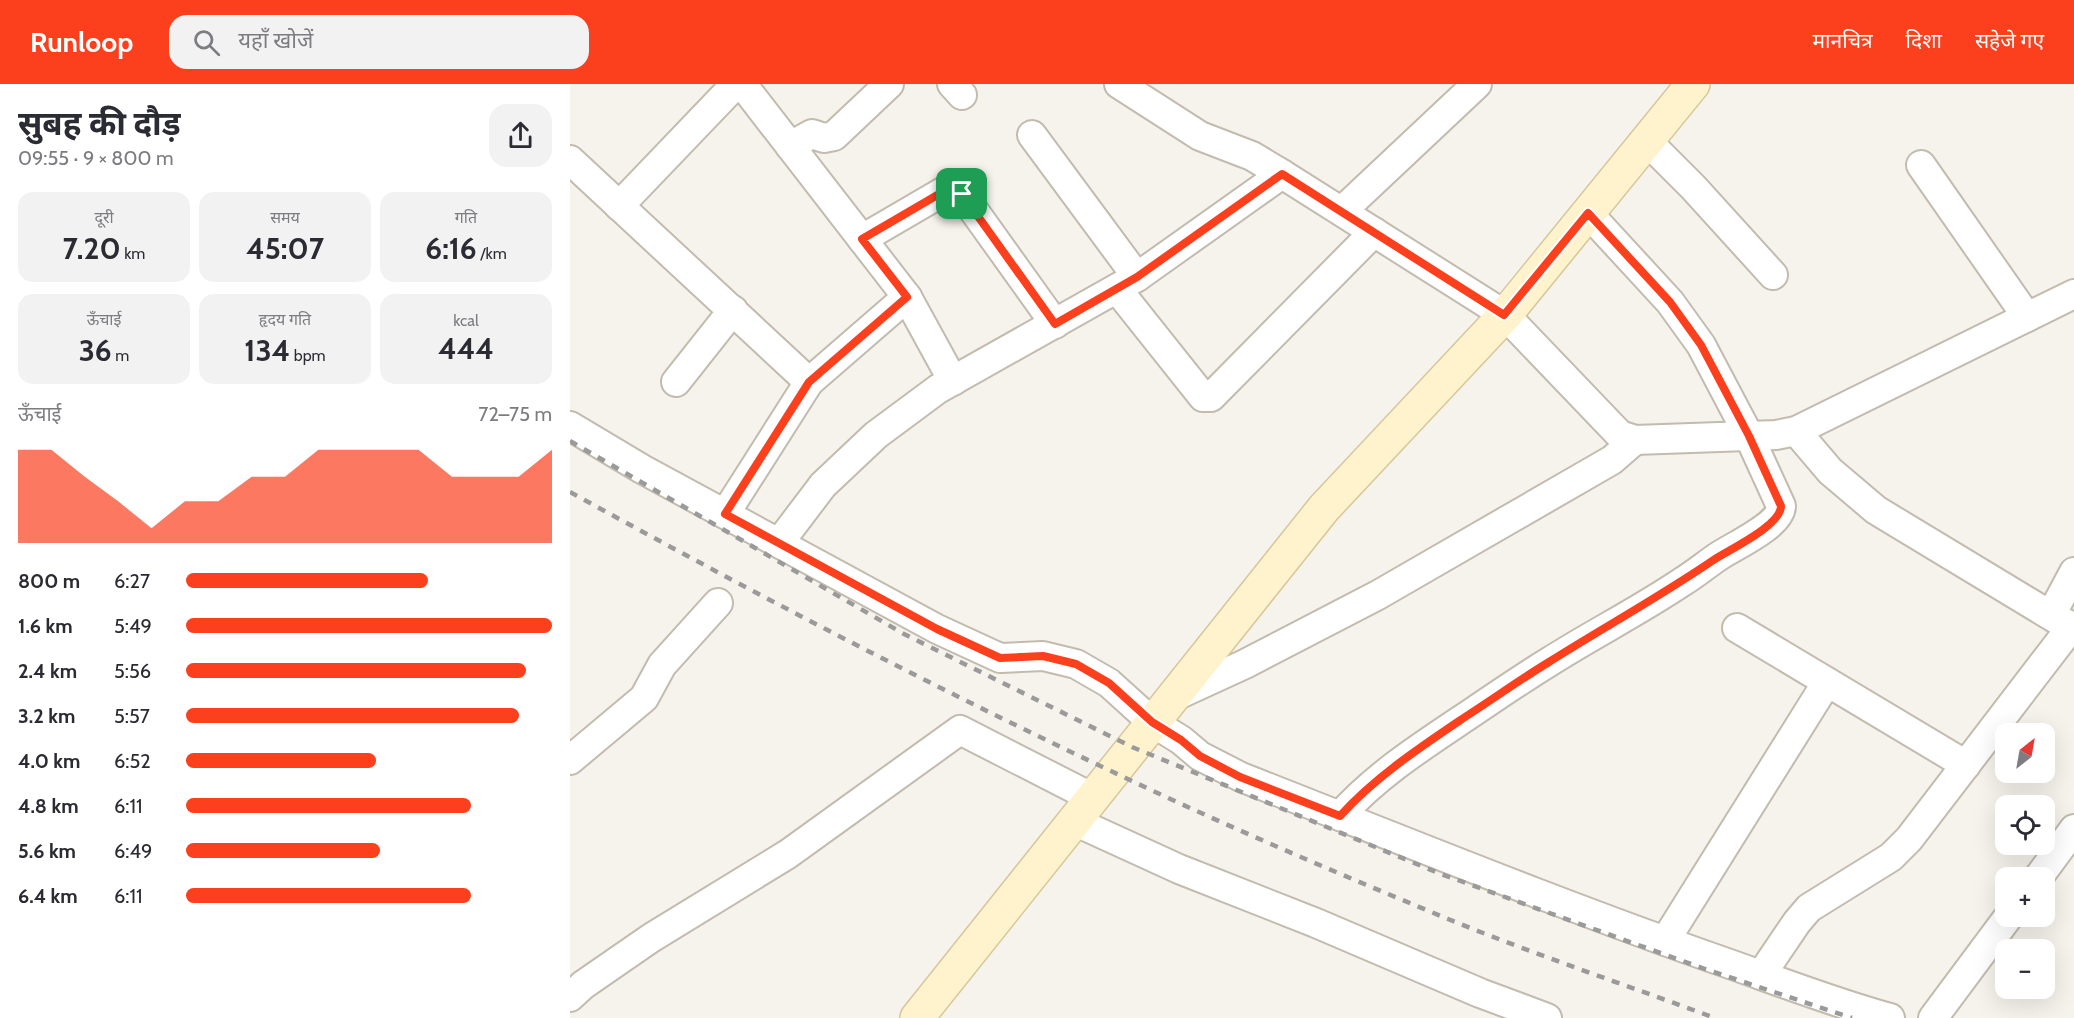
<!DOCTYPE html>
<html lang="hi">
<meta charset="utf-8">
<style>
body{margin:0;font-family:Cabin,"Noto Sans Devanagari",sans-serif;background:#f2f2f3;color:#2b2b33;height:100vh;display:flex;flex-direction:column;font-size:22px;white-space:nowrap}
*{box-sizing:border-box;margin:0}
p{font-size:20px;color:#7c7c81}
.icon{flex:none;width:33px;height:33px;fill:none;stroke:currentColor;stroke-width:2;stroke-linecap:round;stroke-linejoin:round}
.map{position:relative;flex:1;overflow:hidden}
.panel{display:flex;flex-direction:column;background:#fff;width:570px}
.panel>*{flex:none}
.needle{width:39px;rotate:31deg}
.controls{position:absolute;left:1425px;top:639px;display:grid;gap:12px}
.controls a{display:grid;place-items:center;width:60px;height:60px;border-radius:12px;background:#fff;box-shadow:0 6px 24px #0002;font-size:30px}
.pin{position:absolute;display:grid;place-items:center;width:51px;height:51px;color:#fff;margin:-26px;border-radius:12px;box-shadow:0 3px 9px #0006}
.round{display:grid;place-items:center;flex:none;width:63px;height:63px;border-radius:18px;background:#f2f2f3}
.overview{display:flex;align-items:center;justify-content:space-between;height:102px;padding:0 18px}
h1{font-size:33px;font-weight:700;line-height:45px}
.figures{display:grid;grid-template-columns:repeat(3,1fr);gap:9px;height:102px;padding:6px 18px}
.figures div{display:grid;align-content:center;border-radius:15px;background:#f2f2f3;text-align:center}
.figures b{font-size:30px;font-weight:700}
.figures small{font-size:16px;font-weight:400}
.figures p{font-size:16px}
.chart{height:168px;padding:12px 18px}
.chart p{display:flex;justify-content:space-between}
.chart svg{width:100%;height:108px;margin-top:6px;fill:#fc3f1d;opacity:.7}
ul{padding:0 18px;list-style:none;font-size:20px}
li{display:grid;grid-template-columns:96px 72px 1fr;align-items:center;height:45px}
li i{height:15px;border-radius:8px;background:#fc3f1d}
header{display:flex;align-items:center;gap:36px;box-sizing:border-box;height:84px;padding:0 30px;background:#fc3f1d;color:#fff}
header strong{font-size:28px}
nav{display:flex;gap:33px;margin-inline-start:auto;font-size:21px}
.search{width:420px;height:54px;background:#f2f2f3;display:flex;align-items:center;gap:15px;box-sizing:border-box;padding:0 21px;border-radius:18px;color:#7c7c81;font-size:22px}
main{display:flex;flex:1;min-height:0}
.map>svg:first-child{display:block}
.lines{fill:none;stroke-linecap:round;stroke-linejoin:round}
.street-casing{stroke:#c2bbae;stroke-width:32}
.secondary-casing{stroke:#d6c79b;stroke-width:36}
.street{stroke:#fff;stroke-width:28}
.secondary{stroke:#fff3cd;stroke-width:33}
.rail{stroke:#9a9a9a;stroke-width:4.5;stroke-dasharray:8 8;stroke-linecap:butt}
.route-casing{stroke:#fff;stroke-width:12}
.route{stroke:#fc3f1d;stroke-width:8}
</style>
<header>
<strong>Runloop</strong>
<div class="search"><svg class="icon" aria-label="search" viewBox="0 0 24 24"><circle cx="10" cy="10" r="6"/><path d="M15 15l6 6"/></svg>यहाँ खोजें</div>
<nav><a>मानचित्र</a><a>दिशा</a><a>सहेजे गए</a></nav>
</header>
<main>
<section class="panel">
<div class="overview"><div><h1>सुबह की दौड़</h1><p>09:55 · 9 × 800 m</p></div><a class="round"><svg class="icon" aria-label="share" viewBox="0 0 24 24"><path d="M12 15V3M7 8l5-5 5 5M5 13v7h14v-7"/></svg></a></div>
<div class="figures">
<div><p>दूरी</p><b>7.20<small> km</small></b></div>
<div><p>समय</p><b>45:07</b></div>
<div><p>गति</p><b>6:16<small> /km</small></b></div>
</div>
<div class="figures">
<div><p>ऊँचाई</p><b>36<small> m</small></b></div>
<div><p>हृदय गति</p><b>134<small> bpm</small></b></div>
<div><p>kcal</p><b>444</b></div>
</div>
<div class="chart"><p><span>ऊँचाई</span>72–75 m</p>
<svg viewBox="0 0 160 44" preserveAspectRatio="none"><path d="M0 44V6L10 6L20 17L30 27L40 38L50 27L60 27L70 17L80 17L90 6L100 6L110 6L120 6L130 17L140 17L150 17L160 6V44z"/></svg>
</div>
<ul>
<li><b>800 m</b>6:27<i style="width:66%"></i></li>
<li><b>1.6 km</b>5:49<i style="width:100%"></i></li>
<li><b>2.4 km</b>5:56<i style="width:93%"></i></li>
<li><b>3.2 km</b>5:57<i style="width:91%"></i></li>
<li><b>4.0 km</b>6:52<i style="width:52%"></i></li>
<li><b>4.8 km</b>6:11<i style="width:78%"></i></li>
<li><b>5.6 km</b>6:49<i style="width:53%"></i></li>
<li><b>6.4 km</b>6:11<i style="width:78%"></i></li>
</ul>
</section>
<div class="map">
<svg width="1504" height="934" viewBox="0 0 1504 934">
<rect width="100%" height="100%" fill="#f6f3ec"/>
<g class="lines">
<defs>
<g id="street">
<path d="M 382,0 L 392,11"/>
<path d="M 549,0 L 630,52 L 682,72 L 712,90 L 935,231 L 1050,351 L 1065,356 L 1206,351 L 1226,347 L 1504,210"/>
<path d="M 462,51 L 567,193"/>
<path d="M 1077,57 L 1123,103 L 1203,191"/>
<path d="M 220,62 L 242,50 L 254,54 L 264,52 L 319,0"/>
<path d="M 0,76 L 239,298"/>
<path d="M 1351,81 L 1457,233"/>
<path d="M 49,122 L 162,4 L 169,2 L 176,5 L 337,213 L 383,297"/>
<path d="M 772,127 L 907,0"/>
<path d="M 292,155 L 376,106 L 385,104 L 392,110 L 485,240"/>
<path d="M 547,205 L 633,313 L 641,313 L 804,148"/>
<path d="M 106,298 L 163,226"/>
<path d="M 0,342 L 72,385 L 367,545 L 430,574 L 473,572 L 506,580 L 539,599 L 582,638 L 611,656 L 630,672 L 671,693 C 832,756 993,822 1157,879 C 1211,898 1265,919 1320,934"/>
<path d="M 1226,347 L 1260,387 L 1306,426 L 1488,536 L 1504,543"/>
<path d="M 155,430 L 239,298 L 337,213"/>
<path d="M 209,459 L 253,401 L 306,351 L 368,305 L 567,193 L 712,90"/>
<path d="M 1481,531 L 1504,488"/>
<path d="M 1167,544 L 1396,681"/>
<path d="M 601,614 L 675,580 L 808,511 L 1042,376 L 1065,356"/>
<path d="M 0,676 L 74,614 L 92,581 L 148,519"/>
<path d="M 770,732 C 807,690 857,659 903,628 C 928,611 953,594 979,578 C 1023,550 1069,527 1112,498 C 1125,490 1137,480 1149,472 C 1164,462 1211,441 1211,422 L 1179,352 L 1131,261 L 1100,218 L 1018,129"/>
<path d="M 504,737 L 609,785 L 746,839 L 910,909 L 977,934"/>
<path d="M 1468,794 L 1504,745"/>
<path d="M 1095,857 L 1257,598"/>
<path d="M 1191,891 L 1227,838 L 1239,824 L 1321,773 L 1339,755 L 1502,542"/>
<path d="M 0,913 L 13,901 L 81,854 L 218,770 L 390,646 L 523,714"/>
<path d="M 1363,934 L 1439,832"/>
</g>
<path id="secondary" d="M 347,934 L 754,424 L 935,231 L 1123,0"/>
</defs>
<use href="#street" class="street-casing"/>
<use href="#secondary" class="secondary-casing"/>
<use href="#street" class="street"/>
<use href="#secondary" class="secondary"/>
<g class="rail">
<path d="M 0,357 L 334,550 L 562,663 L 871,790 L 1135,885 L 1282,934"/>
<path d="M 0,408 C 178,506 357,600 541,687 C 651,740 765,788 878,835 C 966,871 1056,901 1145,934"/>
</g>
</g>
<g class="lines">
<defs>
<path id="route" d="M 712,90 L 934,231 L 1018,129 L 1100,218 L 1131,261 L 1179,352 L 1211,422 C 1211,442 1158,466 1142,477 C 1089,513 1033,544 979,578 C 951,595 923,615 895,633 C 852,662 805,693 770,732 L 670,693 L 630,672 L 611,656 L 582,638 L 539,599 L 506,580 L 473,572 L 430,574 L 367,545 L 155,430 L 239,298 L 337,213 L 292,155 L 376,106 L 385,104 L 392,110 L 485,240 L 567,193 Z"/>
</defs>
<use href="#route" class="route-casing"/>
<use href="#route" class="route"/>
</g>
</svg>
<div class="controls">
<a><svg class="needle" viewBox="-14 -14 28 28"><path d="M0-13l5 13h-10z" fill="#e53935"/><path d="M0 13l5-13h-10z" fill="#7c7c81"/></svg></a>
<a><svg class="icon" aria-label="locate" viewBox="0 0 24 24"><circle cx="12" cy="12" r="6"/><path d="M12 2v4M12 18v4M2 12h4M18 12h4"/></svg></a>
<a>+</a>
<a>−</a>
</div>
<div class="pin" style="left:392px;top:110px;background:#1e9e55"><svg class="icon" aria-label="arrive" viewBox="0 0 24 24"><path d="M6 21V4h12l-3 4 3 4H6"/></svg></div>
</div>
</main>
